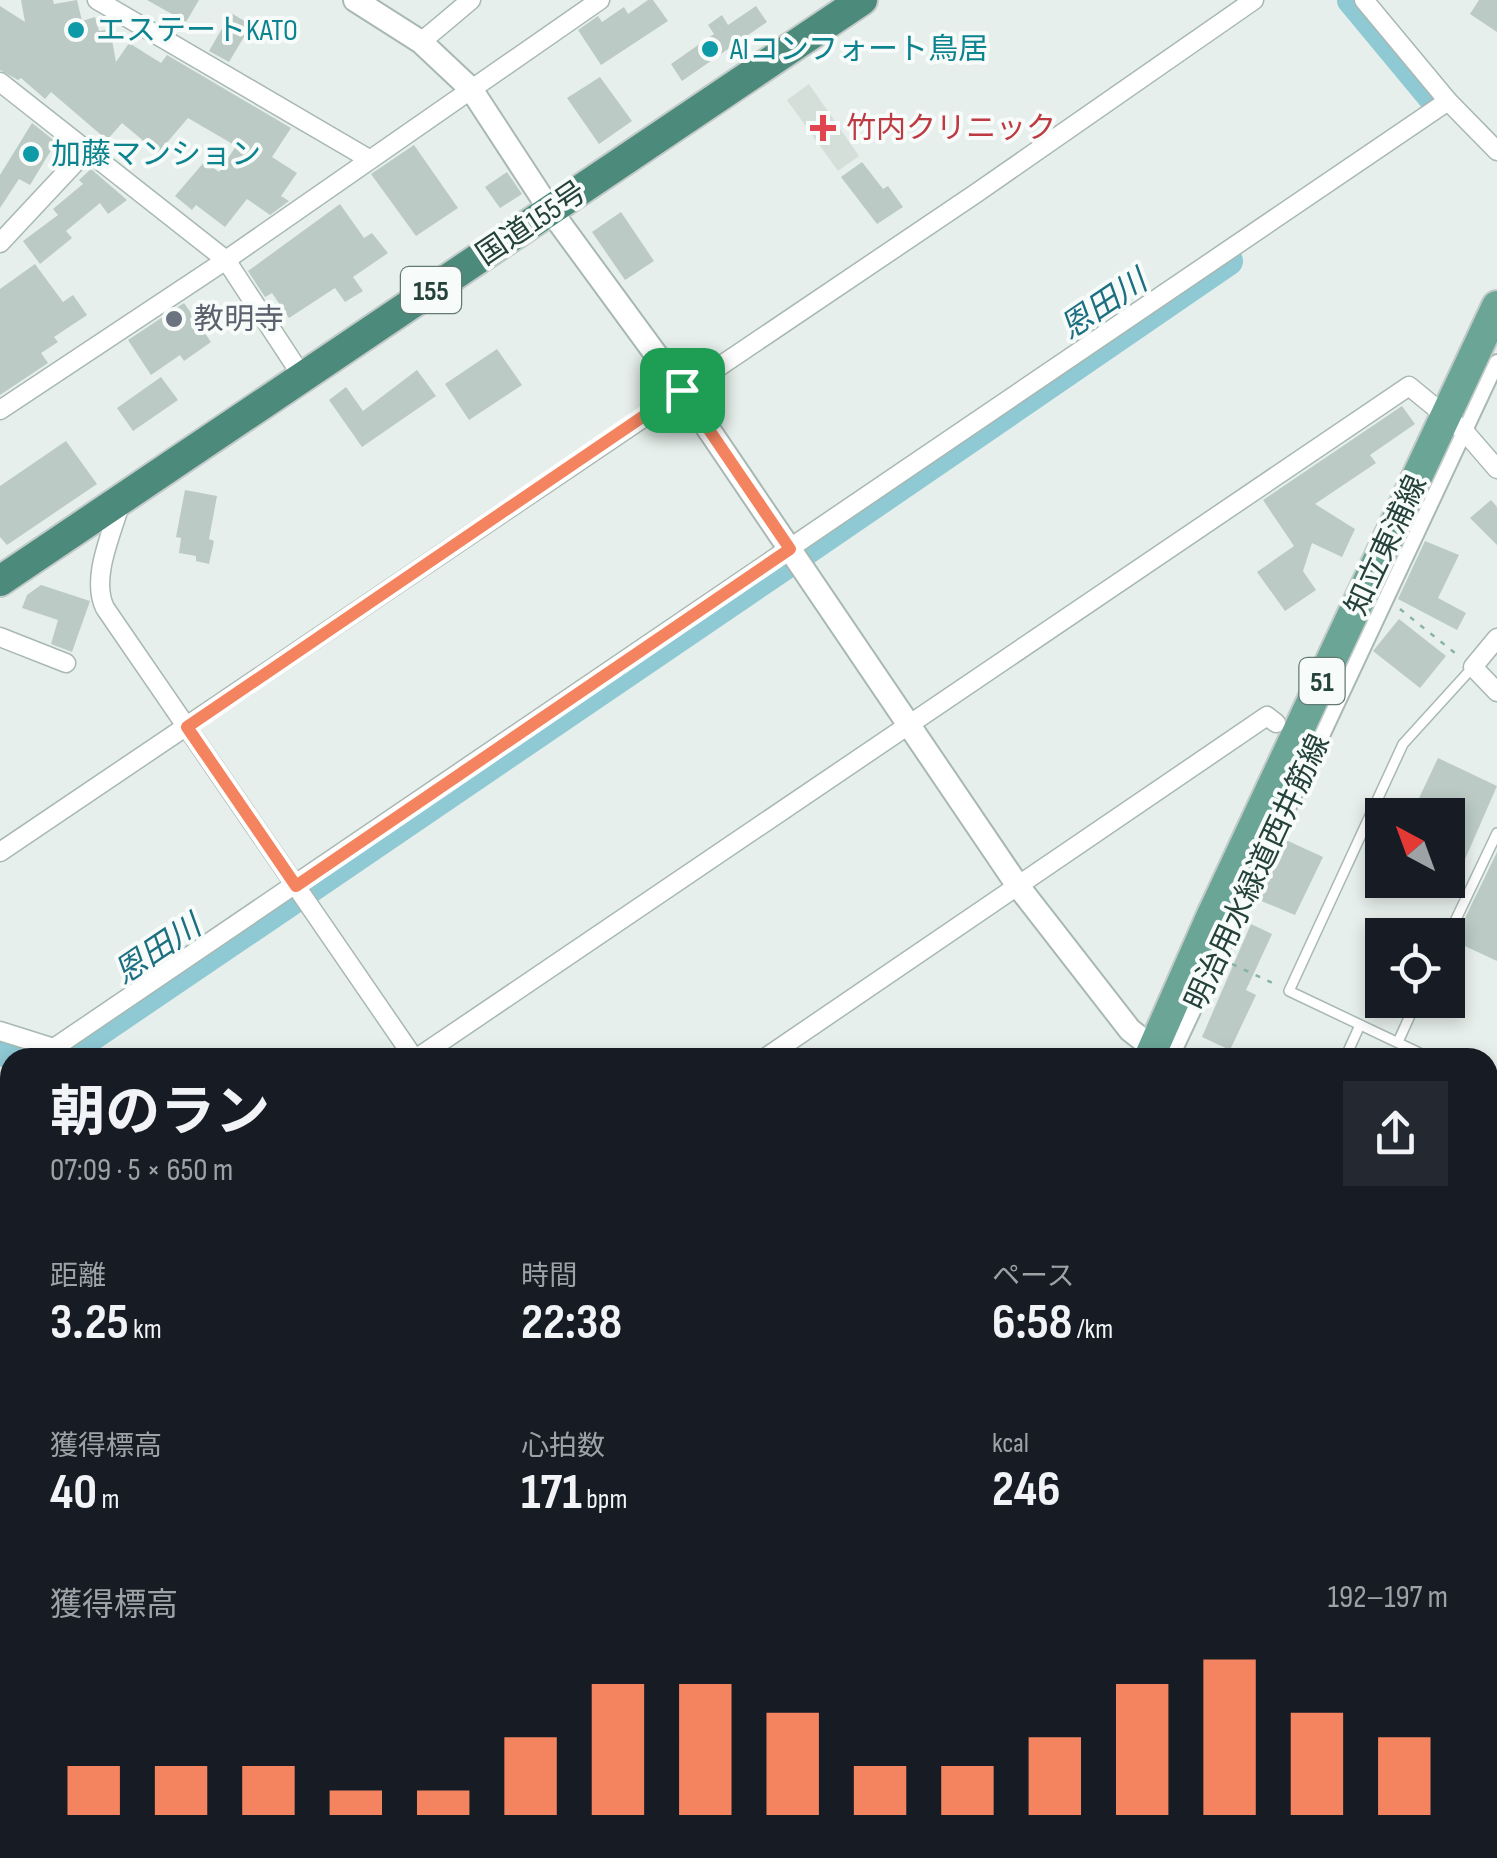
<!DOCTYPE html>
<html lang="ja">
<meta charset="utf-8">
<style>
body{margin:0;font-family:"Sofia Sans Condensed","Noto Sans JP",sans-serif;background:#242831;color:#f1f3f6;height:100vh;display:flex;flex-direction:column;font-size:38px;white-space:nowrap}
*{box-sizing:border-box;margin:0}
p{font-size:32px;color:#9ea1a6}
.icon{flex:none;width:55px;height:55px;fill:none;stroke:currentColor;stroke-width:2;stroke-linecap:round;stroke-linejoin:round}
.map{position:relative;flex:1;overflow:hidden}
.details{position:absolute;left:0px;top:1048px;width:1498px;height:812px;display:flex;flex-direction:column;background:#171b24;border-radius:30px 30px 0 0;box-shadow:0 5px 15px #0003}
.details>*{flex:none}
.needle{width:65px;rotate:319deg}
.buttons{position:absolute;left:1365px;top:798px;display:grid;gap:20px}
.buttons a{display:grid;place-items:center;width:100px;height:100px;border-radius:0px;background:#171b24;box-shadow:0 5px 15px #0003;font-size:50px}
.pin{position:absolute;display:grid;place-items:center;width:85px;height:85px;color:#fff;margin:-42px;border-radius:20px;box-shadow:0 5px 15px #0006}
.round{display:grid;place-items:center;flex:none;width:105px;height:105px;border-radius:0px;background:#242831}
.overview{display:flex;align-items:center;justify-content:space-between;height:170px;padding:0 50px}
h1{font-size:55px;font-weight:700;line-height:75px}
.metrics{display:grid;grid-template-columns:repeat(3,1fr);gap:15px;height:170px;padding:10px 50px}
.metrics div{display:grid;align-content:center}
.metrics b{font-size:50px;font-weight:700}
.metrics small{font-size:28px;font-weight:400}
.metrics p{font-size:28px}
.chart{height:280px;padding:20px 50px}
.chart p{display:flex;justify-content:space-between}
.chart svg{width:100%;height:180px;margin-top:10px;stroke:#f4845f;stroke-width:6}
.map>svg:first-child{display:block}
.built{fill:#d4dfda}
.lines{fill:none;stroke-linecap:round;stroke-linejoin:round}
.stream{stroke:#8ec9d4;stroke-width:5}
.river{stroke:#8ec9d4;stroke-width:30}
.building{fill:#bbcac4}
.service-casing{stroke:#a8b8b2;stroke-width:12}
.pedestrian-casing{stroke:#a8b8b2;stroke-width:18}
.minor-casing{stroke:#a8b8b2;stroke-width:21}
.tertiary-casing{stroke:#a8b8b2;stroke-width:26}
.primary-casing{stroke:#c2cac8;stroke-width:34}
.trunk-casing{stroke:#c2cac8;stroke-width:34}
.path{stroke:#86b3a5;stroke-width:2.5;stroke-dasharray:5 8;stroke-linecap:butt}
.service{stroke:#fff;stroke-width:9}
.pedestrian{stroke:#fff;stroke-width:14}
.minor{stroke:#fff;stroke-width:18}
.tertiary{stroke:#fff;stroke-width:22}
.primary{stroke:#6aa596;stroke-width:30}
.trunk{stroke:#4c8a7c;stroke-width:30}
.rail{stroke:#5f7d75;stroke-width:5;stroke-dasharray:20 10;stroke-linecap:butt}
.route-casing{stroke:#fff;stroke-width:20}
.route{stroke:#f4845f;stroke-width:12}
.culture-dot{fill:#0f9aa8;stroke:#f7fbf9;stroke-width:4}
.health-dot{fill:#e0444e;stroke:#f7fbf9;stroke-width:4}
.worship-dot{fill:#6b7280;stroke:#f7fbf9;stroke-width:4}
.labels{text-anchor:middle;stroke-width:8;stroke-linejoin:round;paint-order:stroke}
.shield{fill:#f7fbf9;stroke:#637a73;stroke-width:2.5}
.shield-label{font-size:28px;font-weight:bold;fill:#24423a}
.culture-label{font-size:30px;fill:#0d838f;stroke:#f7fbf9;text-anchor:start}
.health-label{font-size:30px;fill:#be3a42;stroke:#f7fbf9;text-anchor:start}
.street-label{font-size:30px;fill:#24423a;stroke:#f7fbf9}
.worship-label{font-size:30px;fill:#5b616d;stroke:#f7fbf9;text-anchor:start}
.water-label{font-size:32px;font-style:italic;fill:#1c6f80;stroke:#f7fbf9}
</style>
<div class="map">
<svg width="1497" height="1858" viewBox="0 0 1497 1858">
<rect width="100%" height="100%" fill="#e6efeb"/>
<g class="built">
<path d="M 809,84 L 859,156 L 838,171 L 787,100 Z"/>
<path d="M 10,1346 L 10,1850 L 704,1850 L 710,1858 L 0,1858 L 0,1347 Z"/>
</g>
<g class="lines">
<path class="stream" d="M 1488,1858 L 1497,1843"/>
<g class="river">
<path d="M 1352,0 L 1435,100"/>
<path d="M 802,553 L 1228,261"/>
<path d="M 307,890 L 789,562"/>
<path d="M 0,1050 L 19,1058"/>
<path d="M 59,1058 L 295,898"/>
</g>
</g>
<g class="building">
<path d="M 21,0 L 53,0 L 54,4 L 77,0 L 82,21 L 95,17 L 99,31 L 110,29 L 116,62 L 129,43 L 161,63 L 167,55 L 291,128 L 272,157 L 297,173 L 281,196 L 289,201 L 270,215 L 247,199 L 225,227 L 196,205 L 192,210 L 175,196 L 205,161 L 219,172 L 236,146 L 188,118 L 158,153 L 122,123 L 107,140 L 51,92 L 45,99 L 21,78 L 18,80 L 0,70 L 0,6 L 25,22 Z"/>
<path d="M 147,0 L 199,0 L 186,22 Z"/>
<path d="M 648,0 L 653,0 L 668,21 L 601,65 L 578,30 L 598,16 L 602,22 L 624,7 L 628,14 Z"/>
<path d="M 1479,0 L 1497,0 L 1497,32 L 1470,14 Z"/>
<path d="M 756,6 L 767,22 L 682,81 L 671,64 L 714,34 L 708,25 L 722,15 L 728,25 Z"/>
<path d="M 231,13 L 251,25 L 229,62 L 209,51 Z"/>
<path d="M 600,77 L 632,121 L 599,144 L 567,98 Z"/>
<path d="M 32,123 L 56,142 L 30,185 L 19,179 L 0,208 L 0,175 Z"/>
<path d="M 414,145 L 458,208 L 416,236 L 371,174 Z"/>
<path d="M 862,162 L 883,189 L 888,186 L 903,207 L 877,224 L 841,177 Z"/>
<path d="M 91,169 L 127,200 L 108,214 L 100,203 L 66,231 L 72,238 L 40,264 L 23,241 L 58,215 L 53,209 L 83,184 L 79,180 Z"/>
<path d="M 507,172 L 522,194 L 500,208 L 485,187 Z"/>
<path d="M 340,204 L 364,238 L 372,233 L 388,253 L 353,277 L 363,291 L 345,302 L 335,288 L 289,318 L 272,293 L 265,297 L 248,271 Z"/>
<path d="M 621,212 L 654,261 L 625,280 L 592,232 Z"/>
<path d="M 35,264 L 63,302 L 73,295 L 87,315 L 54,337 L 58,342 L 41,353 L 48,363 L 0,395 L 0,289 Z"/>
<path d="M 184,303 L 211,342 L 184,361 L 180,355 L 151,375 L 128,340 Z"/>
<path d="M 497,349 L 522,385 L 469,420 L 445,384 Z"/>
<path d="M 417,370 L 436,396 L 362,447 L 329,400 L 346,387 L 363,411 Z"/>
<path d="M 161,377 L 178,400 L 133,431 L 117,408 Z"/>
<path d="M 1402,406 L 1415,424 L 1370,455 L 1376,463 L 1315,504 L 1355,529 L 1342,557 L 1312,543 L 1303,571 L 1316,590 L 1285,611 L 1257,572 L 1294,546 L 1263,500 Z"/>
<path d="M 66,441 L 97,484 L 7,545 L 0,537 L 0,486 Z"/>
<path d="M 185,490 L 217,496 L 209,539 L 214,541 L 209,564 L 196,561 L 196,556 L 179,553 L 181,538 L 176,537 Z"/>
<path d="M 1491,500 L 1497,507 L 1497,545 L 1470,518 Z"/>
<path d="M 1425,541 L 1459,555 L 1438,598 L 1466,613 L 1457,630 L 1398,599 Z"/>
<path d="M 41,585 L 90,601 L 72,652 L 51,644 L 58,620 L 22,608 L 27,595 Z"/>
<path d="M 1399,619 L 1446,656 L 1420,688 L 1373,651 Z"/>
<path d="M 1438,758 L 1497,786 L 1448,898 L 1448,815 L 1411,815 Z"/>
<path d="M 1286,840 L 1323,857 L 1295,915 L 1259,900 Z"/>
<path d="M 1497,852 L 1497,961 L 1454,941 Z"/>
<path d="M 1251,924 L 1272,934 L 1246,990 L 1256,995 L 1230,1050 L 1202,1037 Z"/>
</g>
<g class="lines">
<defs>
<g id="service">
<path d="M 1448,936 L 1497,833"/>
<path d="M 1398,1042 L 1417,1000"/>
<path d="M 1345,1058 L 1360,1025"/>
<path d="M 1430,1058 L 1289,991 L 1403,744 L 1473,667"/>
<path d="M 0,1377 L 10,1368"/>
<path d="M 0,1591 L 10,1601"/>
<path d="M 278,1850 L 287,1858"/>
<path d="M 655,1850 L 656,1858"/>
<path d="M 129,1858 L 137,1850"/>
<path d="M 456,1858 L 463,1850"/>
</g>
<g id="pedestrian">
<path d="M 1171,1058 L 1497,362"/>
<path d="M 999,1858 L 1000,1850"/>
</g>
<g id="minor">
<path d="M 97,0 L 369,159"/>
<path d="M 1364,0 L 1448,101 L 1497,151"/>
<path d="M 421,42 L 471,0"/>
<path d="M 0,82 L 226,260 L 302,376"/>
<path d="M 0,243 L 86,151"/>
<path d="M 0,410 L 226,260 L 600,0"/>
<path d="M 121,501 C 113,532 90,577 105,608 L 414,1058"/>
<path d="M 0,637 L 66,663"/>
<path d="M 1497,638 L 1473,667 L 1497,692"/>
<path d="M 0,852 L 975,194 L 1254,0"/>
<path d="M 0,1031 L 54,1048 L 61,1058"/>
<path d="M 54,1048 L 1448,101"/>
<path d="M 417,1058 L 1409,386 L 1465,432 L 1497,469"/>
<path d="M 765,1058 L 1267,716 L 1276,723"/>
<path d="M 1488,1108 L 1497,1088"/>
<path d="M 0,1339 L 10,1339"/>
<path d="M 1488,1707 L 1497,1708"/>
<path d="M 711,1850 L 718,1858"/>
</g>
<g id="tertiary">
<path d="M 355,0 L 421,42 L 471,89 L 550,210 L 682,390 L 1018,886 L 1130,1030 L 1153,1048 L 1175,1058"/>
<path d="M 1488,1184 L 1497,1185"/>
<path d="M 1488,1429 L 1497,1432"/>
</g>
<g id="primary">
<path d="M 1149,1058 L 1212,915 L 1497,306"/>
<path d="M 978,1858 L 979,1850"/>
</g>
<path id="trunk" d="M 0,581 L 862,0"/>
</defs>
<use href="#service" class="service-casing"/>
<use href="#pedestrian" class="pedestrian-casing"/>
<use href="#minor" class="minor-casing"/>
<use href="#tertiary" class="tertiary-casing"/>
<use href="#primary" class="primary-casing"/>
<use href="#trunk" class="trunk-casing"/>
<g class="path">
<path d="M 1400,609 L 1460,657"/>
<path d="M 1232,964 L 1279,986"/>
<path d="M 1488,1616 L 1497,1621"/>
</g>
<use href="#service" class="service"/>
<use href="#pedestrian" class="pedestrian"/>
<use href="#minor" class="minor"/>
<use href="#tertiary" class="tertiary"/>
<use href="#primary" class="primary"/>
<use href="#trunk" class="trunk"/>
<g class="rail">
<path d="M 1488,1221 L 1497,1220"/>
<path d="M 0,1290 L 10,1290"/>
</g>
</g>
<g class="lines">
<defs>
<path id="route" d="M 682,390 L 790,549 L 296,886 L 187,727 Z"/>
</defs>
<use href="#route" class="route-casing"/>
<use href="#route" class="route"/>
</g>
<g class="culture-dot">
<circle cx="76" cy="30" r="10"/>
<circle cx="710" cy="49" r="10"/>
<circle cx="31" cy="154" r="10"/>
</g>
<path class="health-dot" d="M818 113h10v10h10v10h-10v10h-10v-10h-10v-10h10z"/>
<circle class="worship-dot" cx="174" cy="319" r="10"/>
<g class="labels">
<g class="shield">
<rect x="401" y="267" width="60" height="46" rx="8"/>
<rect x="1299.5" y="658" width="45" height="46" rx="8"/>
</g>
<g class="shield-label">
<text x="431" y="300">155</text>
<text x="1322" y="691">51</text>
</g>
<g class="culture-label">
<text x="96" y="40">エステートKATO</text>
<text x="730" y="59">AIコンフォート鳥居</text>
<text x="51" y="164">加藤マンション</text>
</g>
<g class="health-label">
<text x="846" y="138">竹内クリニック</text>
</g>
<g class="street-label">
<text transform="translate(531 223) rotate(-34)" y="10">国道155号</text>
<text transform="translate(1386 545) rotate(-65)" y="10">知立東浦線</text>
<text transform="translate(1257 872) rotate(-65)" y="10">明治用水緑道西井筋線</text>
</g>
<g class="worship-label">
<text x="194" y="329">教明寺</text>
</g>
<g class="water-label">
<text transform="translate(1103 304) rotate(-34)" y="11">恩田川</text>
<text transform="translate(157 949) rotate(-34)" y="11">恩田川</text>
</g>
</g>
</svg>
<div class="buttons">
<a><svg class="needle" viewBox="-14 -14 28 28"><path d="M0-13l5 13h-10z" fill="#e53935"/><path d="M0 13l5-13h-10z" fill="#9ea1a6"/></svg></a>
<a><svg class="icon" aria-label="locate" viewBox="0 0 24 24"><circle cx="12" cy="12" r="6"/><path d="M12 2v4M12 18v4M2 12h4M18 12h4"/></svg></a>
</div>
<div class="pin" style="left:682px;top:390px;background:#1e9e55"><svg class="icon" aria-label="arrive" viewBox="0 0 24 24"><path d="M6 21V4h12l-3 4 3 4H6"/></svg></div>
<section class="details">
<div class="overview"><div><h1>朝のラン</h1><p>07:09 · 5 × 650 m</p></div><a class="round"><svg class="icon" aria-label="share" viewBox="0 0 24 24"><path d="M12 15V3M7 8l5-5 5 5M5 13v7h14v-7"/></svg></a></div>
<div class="metrics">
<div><p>距離</p><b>3.25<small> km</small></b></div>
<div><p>時間</p><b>22:38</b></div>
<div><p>ペース</p><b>6:58<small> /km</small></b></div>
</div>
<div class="metrics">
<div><p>獲得標高</p><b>40<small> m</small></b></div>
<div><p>心拍数</p><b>171<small> bpm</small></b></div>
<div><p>kcal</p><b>246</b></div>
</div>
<div class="chart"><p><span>獲得標高</span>192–197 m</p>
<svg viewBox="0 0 160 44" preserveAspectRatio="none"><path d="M5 44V32M15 44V32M25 44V32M35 44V38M45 44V38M55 44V25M65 44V12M75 44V12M85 44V19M95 44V32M105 44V32M115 44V25M125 44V12M135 44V6M145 44V19M155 44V25"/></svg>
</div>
</section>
</div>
